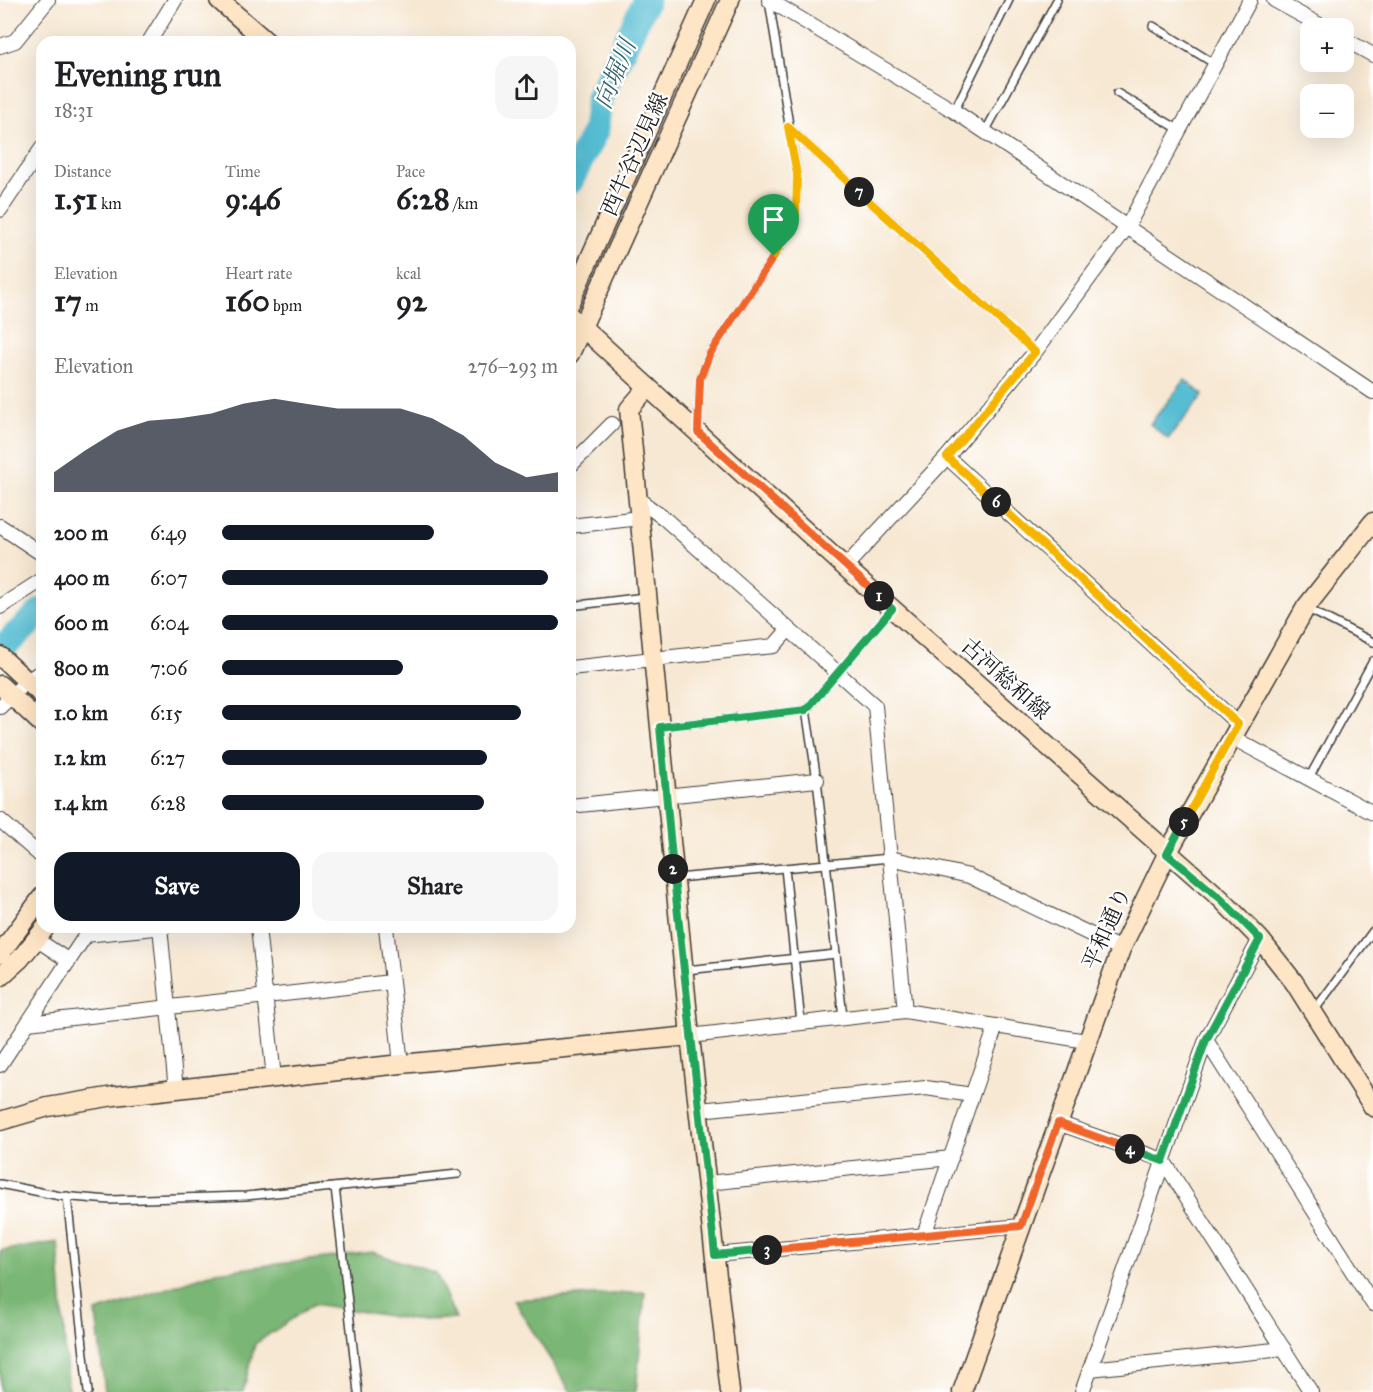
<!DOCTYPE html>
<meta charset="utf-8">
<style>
body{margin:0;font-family:"IM FELL Great Primer","Noto Serif JP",serif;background:#f6f6f6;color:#202124;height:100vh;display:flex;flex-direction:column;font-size:22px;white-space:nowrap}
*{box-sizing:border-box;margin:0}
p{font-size:20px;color:#757577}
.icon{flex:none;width:33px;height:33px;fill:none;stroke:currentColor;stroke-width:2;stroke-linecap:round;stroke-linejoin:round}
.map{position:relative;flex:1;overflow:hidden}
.panel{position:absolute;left:36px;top:36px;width:540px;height:897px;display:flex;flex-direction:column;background:#fff;border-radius:18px;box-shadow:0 6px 24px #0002}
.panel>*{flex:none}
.controls{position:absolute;left:1300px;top:18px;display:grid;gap:12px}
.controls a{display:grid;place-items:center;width:54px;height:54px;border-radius:12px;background:#fff;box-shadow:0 6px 24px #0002;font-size:30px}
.pin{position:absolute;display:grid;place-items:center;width:51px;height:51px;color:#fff;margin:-62px -26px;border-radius:50% 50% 50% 0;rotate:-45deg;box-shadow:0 0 6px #0007}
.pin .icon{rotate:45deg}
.km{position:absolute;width:30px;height:30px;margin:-15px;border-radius:50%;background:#222;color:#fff;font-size:16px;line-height:30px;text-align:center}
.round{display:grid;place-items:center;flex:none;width:63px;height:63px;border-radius:18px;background:#f6f6f6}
.head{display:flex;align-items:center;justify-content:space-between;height:102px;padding:0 18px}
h1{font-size:33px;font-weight:700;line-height:45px}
.figures{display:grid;grid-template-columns:repeat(3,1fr);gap:9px;height:102px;padding:6px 18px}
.figures div{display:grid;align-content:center}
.figures b{font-size:30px;font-weight:700}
.figures small{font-size:16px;font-weight:400}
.figures p{font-size:16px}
.chart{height:168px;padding:12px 18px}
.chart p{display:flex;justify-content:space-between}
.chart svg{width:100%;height:108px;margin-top:6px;fill:#111827;opacity:.7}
.button{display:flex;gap:12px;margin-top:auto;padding:12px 18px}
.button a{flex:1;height:69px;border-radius:18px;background:#111827;color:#fff;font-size:24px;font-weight:700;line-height:69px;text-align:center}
.button a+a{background:#f6f6f6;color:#202124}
ul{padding:0 18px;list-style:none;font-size:20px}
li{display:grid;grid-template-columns:96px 72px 1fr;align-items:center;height:45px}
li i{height:15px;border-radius:8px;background:#111827}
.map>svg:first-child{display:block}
.forest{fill:#7ab675;stroke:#4b6948;stroke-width:1.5}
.water{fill:#56bdd3;stroke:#396c78;stroke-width:1.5}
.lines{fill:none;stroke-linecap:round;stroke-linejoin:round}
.river{stroke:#56bdd3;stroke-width:27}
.lane-casing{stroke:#3d3b37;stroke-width:10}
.street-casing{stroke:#3d3b37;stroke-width:16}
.secondary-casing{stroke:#3d3b37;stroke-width:21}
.lane{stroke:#fff;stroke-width:7}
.street{stroke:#fff;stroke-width:14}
.secondary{stroke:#fee5c5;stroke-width:18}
.split-1-casing{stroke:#fff;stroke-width:12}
.split-2-casing{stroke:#fff;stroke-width:12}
.split-3-casing{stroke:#fff;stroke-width:12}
.split-4-casing{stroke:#fff;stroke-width:12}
.split-5-casing{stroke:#fff;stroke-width:12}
.split-6-casing{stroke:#fff;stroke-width:12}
.split-7-casing{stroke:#fff;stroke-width:12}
.split-8-casing{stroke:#fff;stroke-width:12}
.split-1{stroke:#f0652b;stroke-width:8}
.split-2{stroke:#22a559;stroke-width:8}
.split-3{stroke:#22a559;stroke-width:8}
.split-4{stroke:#f0652b;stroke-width:8}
.split-5{stroke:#22a559;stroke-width:8}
.split-6{stroke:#f5b400;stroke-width:8}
.split-7{stroke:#f5b400;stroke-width:8}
.split-8{stroke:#f5b400;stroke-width:8}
.labels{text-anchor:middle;stroke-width:4.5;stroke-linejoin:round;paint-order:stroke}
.street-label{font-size:22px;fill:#1c1c1c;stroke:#fff}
.water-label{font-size:24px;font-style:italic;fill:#36646e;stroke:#fff}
</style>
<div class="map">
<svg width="1373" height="1392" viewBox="0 0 1373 1392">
<rect width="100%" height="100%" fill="#fff"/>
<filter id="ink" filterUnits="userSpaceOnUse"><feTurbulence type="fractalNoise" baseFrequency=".0167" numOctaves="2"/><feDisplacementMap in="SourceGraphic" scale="12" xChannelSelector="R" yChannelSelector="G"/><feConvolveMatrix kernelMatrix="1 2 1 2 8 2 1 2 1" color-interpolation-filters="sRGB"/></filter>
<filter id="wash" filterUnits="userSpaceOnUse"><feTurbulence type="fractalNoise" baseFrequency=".008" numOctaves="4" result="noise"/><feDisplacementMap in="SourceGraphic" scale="24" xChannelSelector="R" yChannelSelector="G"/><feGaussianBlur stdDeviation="1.35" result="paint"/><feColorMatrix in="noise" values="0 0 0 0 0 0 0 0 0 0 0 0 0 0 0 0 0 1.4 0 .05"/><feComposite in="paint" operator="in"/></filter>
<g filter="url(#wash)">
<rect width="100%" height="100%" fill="#f7e8d3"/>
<g class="forest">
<path d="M 58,1242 L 68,1392 L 0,1392 L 0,1251 Z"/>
<path d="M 372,1252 L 436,1273 L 456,1319 L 413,1320 L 314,1304 L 255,1344 L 243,1392 L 105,1392 L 96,1312 L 216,1272 Z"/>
<path d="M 645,1292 L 636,1392 L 571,1392 L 513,1300 Z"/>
</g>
<path class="water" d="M 1185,380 L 1203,395 L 1168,439 L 1150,424 Z"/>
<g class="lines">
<g class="river">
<path d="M 570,181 L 595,131 L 599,98 L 646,0"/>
<path d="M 0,650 L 42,611"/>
</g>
</g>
</g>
<g filter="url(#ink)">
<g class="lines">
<defs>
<g id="lane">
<path d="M 1153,26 L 1215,64"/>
<path d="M 1117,93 L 1180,130"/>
<path d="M 954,111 L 1009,0"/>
<path d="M 788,127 L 1035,352"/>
<path d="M 985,132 L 1057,0"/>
<path d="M 698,429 L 700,379 L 709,355 L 774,256 L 796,216 L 797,174 L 769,1"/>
<path d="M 570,606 L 645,597"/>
<path d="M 1308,609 L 1373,642"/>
<path d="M 806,710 L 817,780 L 843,1018"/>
<path d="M 660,727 L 806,710 L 892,609"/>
<path d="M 1309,778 L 1373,661"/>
<path d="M 785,868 L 801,1023"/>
<path d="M 677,878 L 890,858"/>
<path d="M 686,970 L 836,954"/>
<path d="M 1314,1011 L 1373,931"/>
<path d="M 0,1184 L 60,1196 L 110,1200 L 246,1196 L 458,1174"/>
<path d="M 335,1187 L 358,1392"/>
<path d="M 67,1196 L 88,1392"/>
</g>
<g id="street">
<path d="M 769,0 L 954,111 L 1373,392"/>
<path d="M 1274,0 L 1325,28"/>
<path d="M 1344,39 L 1373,55"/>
<path d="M 149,42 L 175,0"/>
<path d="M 0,46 L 15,41 L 48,0"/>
<path d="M 0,210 L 42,148"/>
<path d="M 947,457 L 1238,724"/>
<path d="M 570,466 L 612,424"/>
<path d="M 638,499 L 665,519 L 875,706 L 905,1011"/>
<path d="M 0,526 L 42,554"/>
<path d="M 570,526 L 640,518"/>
<path d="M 845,567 L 947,457 L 1035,352 L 1127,227 L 1250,0"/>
<path d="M 0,607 L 42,580"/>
<path d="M 570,668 L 774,646 L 788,630"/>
<path d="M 0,707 L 27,681 L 42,671"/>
<path d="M 1231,737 L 1373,813"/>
<path d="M 570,806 L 817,780"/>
<path d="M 0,820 L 42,857"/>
<path d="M 890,858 L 969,876 L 1121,949"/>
<path d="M 160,927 L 176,1090"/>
<path d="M 258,927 L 274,1078"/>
<path d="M 386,927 L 401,1064"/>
<path d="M 85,935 L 165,927"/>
<path d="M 36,939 L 69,961"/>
<path d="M 28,1023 L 391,982"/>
<path d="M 690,1036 L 905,1011 L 1086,1041"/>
<path d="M 1206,1040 L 1373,1304"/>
<path d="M 0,1065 L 91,927"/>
<path d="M 699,1110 L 926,1088 L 972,1095"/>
<path d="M 1058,1123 L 1163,1160 L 1311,1392"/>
<path d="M 707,1183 L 951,1158"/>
<path d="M 924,1235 L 996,1026"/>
<path d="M 715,1255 L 1021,1226"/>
<path d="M 1090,1369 L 1284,1349"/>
<path d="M 1082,1392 L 1206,1040 L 1260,939"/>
</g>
<g id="secondary">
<path d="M 219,0 L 267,42"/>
<path d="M 570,302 L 706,0"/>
<path d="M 570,316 L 845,567 L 1221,899 L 1260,939 L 1294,982 L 1373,1107"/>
<path d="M 570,354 L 730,0"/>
<path d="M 648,387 L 629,409 L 690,1036 L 730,1392"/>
<path d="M 0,656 L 42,695"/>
<path d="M 0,685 L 42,724"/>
<path d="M 0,954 L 42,897"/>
<path d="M 0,977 L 20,959 L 46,927"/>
<path d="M 0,1121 L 48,1107 L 114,1096 L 401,1064 L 690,1036"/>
<path d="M 962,1392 L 1121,949 L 1167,854 L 1306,607 L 1373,522"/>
</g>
</defs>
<use href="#lane" class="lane-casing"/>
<use href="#street" class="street-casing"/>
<use href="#secondary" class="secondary-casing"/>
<use href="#lane" class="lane"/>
<use href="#street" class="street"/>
<use href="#secondary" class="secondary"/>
</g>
</g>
<g class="lines" filter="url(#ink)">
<defs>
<path id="split-1" d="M 774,256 L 709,355 L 700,379 L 698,432 L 879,596"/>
<path id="split-2" d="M 673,869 L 660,727 L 806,710 L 892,609 L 879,596"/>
<path id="split-3" d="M 673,869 L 715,1255 L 767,1250"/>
<path id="split-4" d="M 767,1250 L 1021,1226 L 1058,1123 L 1130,1149"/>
<path id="split-5" d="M 1130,1149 L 1163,1161 L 1206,1040 L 1260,939 L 1221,899 L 1167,854 L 1184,822"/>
<path id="split-6" d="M 996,502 L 1238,724 L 1184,822"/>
<path id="split-7" d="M 859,192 L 1035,352 L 947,457 L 996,502"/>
<path id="split-8" d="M 774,256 L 796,216 L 797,174 L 788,127 L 859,192"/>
</defs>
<use href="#split-1" class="split-1-casing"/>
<use href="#split-2" class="split-2-casing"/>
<use href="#split-3" class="split-3-casing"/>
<use href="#split-4" class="split-4-casing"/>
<use href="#split-5" class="split-5-casing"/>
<use href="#split-6" class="split-6-casing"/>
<use href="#split-7" class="split-7-casing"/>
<use href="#split-8" class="split-8-casing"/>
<use href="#split-1" class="split-1"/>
<use href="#split-2" class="split-2"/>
<use href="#split-3" class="split-3"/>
<use href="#split-4" class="split-4"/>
<use href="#split-5" class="split-5"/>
<use href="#split-6" class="split-6"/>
<use href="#split-7" class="split-7"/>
<use href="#split-8" class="split-8"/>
</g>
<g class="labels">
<g class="street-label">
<text transform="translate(634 154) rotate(-66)" y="8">西牛谷辺見線</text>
<text transform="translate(1006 678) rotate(42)" y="8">古河総和線</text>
<text transform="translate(1106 928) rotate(-66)" y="8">平和通り</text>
</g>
<g class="water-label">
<text transform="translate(615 74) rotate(-68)" y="8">向堀川</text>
</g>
</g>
</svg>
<div class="controls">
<a>+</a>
<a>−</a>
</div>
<div class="pin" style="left:774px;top:256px;background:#1e9e55"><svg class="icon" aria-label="arrive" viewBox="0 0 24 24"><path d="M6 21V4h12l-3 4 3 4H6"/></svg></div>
<b class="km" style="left:879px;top:596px">1</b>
<b class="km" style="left:673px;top:869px">2</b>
<b class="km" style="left:767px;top:1250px">3</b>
<b class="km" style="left:1130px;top:1149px">4</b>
<b class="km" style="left:1184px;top:822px">5</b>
<b class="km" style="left:996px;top:502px">6</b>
<b class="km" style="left:859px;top:192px">7</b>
<section class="panel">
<div class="head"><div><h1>Evening run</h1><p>18:31</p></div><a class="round"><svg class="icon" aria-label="share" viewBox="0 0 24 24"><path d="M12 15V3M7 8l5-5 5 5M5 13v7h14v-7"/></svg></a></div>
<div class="figures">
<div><p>Distance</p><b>1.51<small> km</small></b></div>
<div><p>Time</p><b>9:46</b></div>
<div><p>Pace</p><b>6:28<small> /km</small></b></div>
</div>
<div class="figures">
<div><p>Elevation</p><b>17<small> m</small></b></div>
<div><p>Heart rate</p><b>160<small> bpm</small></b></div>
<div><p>kcal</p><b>92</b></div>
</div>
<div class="chart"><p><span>Elevation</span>276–293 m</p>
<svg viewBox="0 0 160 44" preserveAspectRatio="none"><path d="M0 44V36L10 27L20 19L30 15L40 14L50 12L60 8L70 6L80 8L90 10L100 10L110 10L120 14L130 21L140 32L150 38L160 36V44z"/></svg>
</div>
<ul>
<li><b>200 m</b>6:49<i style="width:63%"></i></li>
<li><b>400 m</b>6:07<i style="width:97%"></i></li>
<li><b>600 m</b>6:04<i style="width:100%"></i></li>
<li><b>800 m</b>7:06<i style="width:54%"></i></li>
<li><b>1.0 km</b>6:15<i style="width:89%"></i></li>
<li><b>1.2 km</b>6:27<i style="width:79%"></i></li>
<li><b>1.4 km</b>6:28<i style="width:78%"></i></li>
</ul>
<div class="button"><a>Save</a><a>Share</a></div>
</section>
</div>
